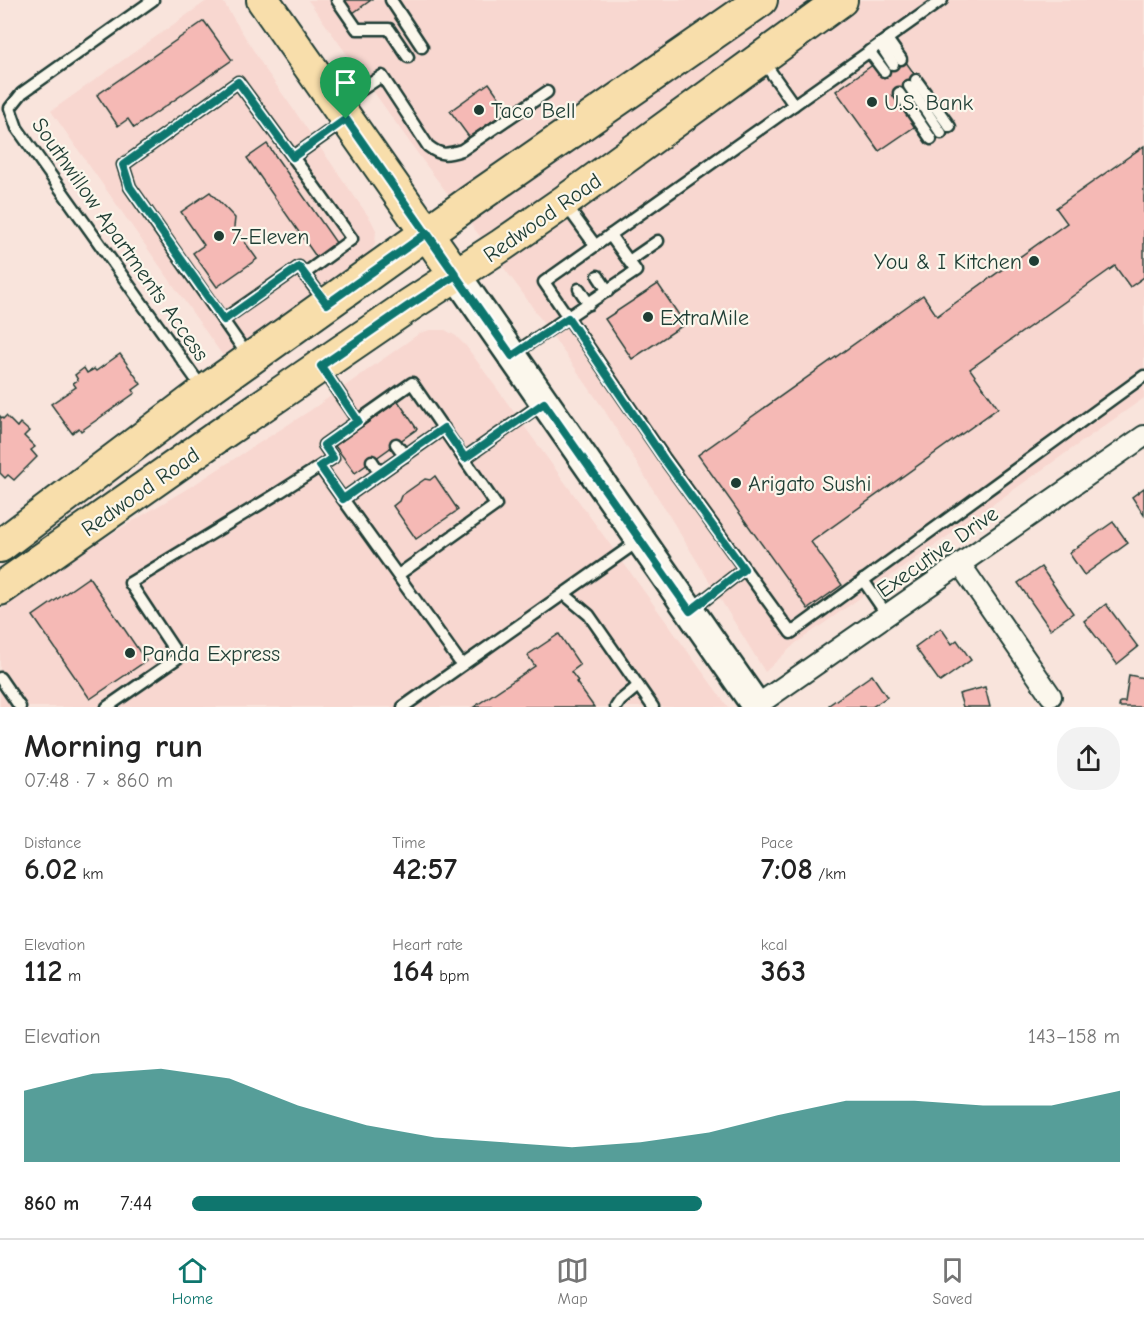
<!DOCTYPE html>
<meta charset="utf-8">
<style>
body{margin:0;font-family:"Comic Neue",sans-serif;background:#f2f2f2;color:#222;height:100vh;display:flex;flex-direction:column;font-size:22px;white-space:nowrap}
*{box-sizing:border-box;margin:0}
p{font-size:20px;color:#767676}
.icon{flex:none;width:33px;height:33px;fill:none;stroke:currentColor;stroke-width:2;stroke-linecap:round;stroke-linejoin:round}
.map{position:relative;height:707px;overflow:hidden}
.panel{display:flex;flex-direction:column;background:#fff;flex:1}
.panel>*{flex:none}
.pin{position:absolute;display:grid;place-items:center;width:51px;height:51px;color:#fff;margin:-62px -26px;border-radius:50% 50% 50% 0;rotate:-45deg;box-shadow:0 0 6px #0007}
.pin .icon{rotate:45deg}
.round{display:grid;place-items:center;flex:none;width:63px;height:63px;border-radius:24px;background:#f2f2f2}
.head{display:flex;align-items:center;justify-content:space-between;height:102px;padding:0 24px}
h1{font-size:33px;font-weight:700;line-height:45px}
.metrics{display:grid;grid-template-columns:repeat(3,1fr);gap:9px;height:102px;padding:6px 24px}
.metrics div{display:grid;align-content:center}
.metrics b{font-size:30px;font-weight:700}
.metrics small{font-size:16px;font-weight:400}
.metrics p{font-size:16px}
.chart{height:168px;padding:12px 24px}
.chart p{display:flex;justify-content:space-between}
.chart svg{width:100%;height:108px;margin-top:6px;fill:#0f766e;opacity:.7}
ul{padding:0 24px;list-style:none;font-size:20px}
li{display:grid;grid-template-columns:96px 72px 1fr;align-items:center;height:45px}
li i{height:15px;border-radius:8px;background:#0f766e}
.tabs{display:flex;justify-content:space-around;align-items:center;height:84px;border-top:2px solid #e0e0e0;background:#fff;font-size:16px;color:#767676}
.tabs a{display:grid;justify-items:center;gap:3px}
.tabs .on{color:#0f766e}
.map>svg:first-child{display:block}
.built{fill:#f8d7d0}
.building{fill:#f5b9b5;stroke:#1f3d34;stroke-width:1.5}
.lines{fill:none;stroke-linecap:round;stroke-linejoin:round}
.lane-casing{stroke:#1f3d34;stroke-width:15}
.street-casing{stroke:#1f3d34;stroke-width:24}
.secondary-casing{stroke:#1f3d34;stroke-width:33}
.primary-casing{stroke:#1f3d34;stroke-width:36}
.lane{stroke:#fbf7ec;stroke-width:10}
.street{stroke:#fbf7ec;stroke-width:20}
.secondary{stroke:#fbf7ec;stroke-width:28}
.primary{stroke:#f8deab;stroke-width:32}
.route-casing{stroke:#fff;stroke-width:12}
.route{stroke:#0f766e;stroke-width:8}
.poi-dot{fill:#1f3d34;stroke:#fbf7ec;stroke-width:2}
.labels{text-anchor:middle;stroke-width:4.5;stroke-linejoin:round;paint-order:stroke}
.poi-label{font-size:22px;fill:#1f3d34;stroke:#fbf7ec;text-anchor:start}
.street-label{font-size:22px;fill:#1f3d34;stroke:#fbf7ec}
</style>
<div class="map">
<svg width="1144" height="707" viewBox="0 0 1144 707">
<rect width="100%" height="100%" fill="#f9e4dc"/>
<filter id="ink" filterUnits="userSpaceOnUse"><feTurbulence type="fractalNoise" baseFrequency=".0167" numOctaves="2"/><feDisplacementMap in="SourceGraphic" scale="12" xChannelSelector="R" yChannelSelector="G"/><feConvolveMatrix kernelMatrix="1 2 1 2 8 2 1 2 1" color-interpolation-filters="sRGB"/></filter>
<g filter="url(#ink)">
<g class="built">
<path d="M 208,0 L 222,0 L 265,69 L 371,220 L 376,230 L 375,244 L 370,252 L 223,356 L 51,111 Z"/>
<path d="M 308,0 L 1144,0 L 1144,398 L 796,643 L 765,672 L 603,408 L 519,288 L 426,165 Z"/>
<path d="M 430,330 L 445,330 L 456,336 L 466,346 L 728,707 L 0,707 L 0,610 L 98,542 L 195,484 L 311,410 L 420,333 Z"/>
</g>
<g class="building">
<path d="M 344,0 L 371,0 L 353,13 Z"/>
<path d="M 204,21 L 232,60 L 134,128 L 128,119 L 118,126 L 97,95 Z"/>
<path d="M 903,58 L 918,79 L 896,95 L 917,125 L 879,151 L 836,91 L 874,64 L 881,73 Z"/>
<path d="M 489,83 L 508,110 L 469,137 L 450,111 Z"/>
<path d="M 267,144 L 337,244 L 317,258 L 247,158 Z"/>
<path d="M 1144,146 L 1144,277 L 1130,287 L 1115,266 L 970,369 L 998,408 L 811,542 L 842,585 L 808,609 L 698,455 L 923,295 L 937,316 L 1067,223 L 1056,208 Z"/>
<path d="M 210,192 L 235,218 L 234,227 L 257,259 L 217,287 L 193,253 L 204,245 L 181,212 Z"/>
<path d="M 658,284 L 685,324 L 632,359 L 605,319 Z"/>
<path d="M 120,354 L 141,384 L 133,390 L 135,393 L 81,431 L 79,428 L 72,433 L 51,404 L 76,387 L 73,383 L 78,380 L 75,375 L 84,368 L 87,373 L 94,369 L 96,371 Z"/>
<path d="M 398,401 L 417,429 L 355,473 L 335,446 Z"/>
<path d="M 0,416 L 3,419 L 6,416 L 17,427 L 20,423 L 29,431 L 24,436 L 35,447 L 31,450 L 37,457 L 14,480 L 8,475 L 5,478 L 0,473 Z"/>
<path d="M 435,476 L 458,510 L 416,539 L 393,506 L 399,501 L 401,496 L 425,479 L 430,480 Z"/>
<path d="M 1144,488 L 1144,515 L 1132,497 Z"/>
<path d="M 1113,522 L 1128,543 L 1084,575 L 1069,553 Z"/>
<path d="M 1041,567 L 1073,613 L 1050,629 L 1018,583 Z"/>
<path d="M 89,577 L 146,661 L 90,699 L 33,616 Z"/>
<path d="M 1106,604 L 1138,647 L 1117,664 L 1084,621 Z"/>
<path d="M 941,628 L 952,644 L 957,640 L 971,660 L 940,682 L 915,647 Z"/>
<path d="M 559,634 L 580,665 L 571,672 L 578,681 L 576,682 L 594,707 L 474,707 L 535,666 L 528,656 L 529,654 Z"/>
<path d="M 872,675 L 887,697 L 872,707 L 830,707 L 829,705 Z"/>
<path d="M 1129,675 L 1144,678 L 1144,707 L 1119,707 L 1120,702 L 1125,702 Z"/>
<path d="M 985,687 L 990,707 L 963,707 L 959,694 Z"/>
</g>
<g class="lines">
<defs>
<g id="lane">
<path d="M 153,0 L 22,93 L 10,108 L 17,128 L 203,389"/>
<path d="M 337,0 L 357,29 L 389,29 L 408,57"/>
<path d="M 391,0 L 422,47"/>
<path d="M 942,0 L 544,282 L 665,459 L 791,633 L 1144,376"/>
<path d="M 887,39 L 901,59"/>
<path d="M 880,44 L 893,64"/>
<path d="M 869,51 L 884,71"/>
<path d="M 763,61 L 794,105"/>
<path d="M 916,80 L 950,127"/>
<path d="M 909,86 L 941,133"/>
<path d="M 899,93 L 931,139"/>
<path d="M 340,104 L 382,76 L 428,146 C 441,156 446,155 462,150 L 547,92"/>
<path d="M 293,157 L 352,239 L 304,274"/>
<path d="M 565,204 L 595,245"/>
<path d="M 629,261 L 658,241"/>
<path d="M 598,276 L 608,291"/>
<path d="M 579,289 L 589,304"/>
<path d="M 223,320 L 299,267 L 326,303"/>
<path d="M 512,355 L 636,271 L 610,235"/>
<path d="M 248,356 L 130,187 L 123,165 L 238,82 L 293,157 L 344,121"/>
<path d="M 321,367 L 358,421"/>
<path d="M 396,444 L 405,456"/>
<path d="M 465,458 L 543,403"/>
<path d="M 372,461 L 380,473"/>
<path d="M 320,467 L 462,665"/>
<path d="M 343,499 L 444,428"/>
<path d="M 863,580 L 887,615"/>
<path d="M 564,594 L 589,615 L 653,707"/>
<path d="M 690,611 L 744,569"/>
<path d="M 0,678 L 20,707"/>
<path d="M 107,707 L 179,657 L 130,583 L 275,495 L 333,458 L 324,445 L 412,383 L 496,505 L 398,575"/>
<path d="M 403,707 L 640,540"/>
<path d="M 616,707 L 620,701 L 638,686"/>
</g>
<g id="street">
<path d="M 960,564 L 1051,696"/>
<path d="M 756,706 L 1144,436"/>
</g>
<path id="secondary" d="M 456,275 L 757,707"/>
<g id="primary">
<path d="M 263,0 L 456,275"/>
<path d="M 0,546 L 205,391 L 470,202 L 761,0"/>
<path d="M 0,589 L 224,432 L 408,306 L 502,245 L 564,202 L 841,0"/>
</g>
</defs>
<use href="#lane" class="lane-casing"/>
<use href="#street" class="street-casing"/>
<use href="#secondary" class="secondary-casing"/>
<use href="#primary" class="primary-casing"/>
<use href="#lane" class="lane"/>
<use href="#street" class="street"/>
<use href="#secondary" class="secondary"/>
<use href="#primary" class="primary"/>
</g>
</g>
<g class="lines" filter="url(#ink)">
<defs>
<path id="route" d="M 346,119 L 293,157 L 238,82 L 123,165 L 130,187 L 224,320 L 299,267 L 327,304 L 427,233 L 456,275 L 408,306 L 321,366 L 358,421 L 324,445 L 333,458 L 320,466 L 343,499 L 444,428 L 465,458 L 544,403 L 690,611 L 744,569 L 664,459 L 568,318 L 512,356 C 457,277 402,198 346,119"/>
</defs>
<use href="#route" class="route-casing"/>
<use href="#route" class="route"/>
</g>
<g class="poi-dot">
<circle cx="872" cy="102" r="6"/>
<circle cx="479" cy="110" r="6"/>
<circle cx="219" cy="236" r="6"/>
<circle cx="1034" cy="261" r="6"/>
<circle cx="648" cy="317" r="6"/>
<circle cx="736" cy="483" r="6"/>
<circle cx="130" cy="653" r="6"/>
</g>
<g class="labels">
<g class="poi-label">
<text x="884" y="110">U.S. Bank</text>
<text x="491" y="118">Taco Bell</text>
<text x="231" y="244">7-Eleven</text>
<text x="1022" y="269" text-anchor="end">You &amp; I Kitchen</text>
<text x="660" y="325">ExtraMile</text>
<text x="748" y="491">Arigato Sushi</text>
<text x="142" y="661">Panda Express</text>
</g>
<g class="street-label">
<text transform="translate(542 217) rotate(-35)" y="8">Redwood Road</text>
<text transform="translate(121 239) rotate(55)" y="8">Southwillow Apartments Access</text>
<text transform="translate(140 491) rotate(-35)" y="8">Redwood Road</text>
<text transform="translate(937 551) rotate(-35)" y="8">Executive Drive</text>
</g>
</g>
</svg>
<div class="pin" style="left:346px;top:119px;background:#1e9e55"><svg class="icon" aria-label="arrive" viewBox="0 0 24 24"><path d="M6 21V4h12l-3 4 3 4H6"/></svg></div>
</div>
<section class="panel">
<div class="head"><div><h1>Morning run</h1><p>07:48 · 7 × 860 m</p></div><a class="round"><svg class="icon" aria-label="share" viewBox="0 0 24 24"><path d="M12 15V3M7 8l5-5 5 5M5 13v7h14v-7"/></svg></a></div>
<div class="metrics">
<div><p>Distance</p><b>6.02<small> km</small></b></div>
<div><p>Time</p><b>42:57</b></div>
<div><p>Pace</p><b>7:08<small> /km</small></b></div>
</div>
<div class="metrics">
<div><p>Elevation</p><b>112<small> m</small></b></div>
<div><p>Heart rate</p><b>164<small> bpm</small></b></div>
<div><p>kcal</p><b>363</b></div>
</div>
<div class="chart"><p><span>Elevation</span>143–158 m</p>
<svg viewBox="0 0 160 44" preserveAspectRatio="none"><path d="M0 44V15L10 8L20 6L30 10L40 21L50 29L60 34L70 36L80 38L90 36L100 32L110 25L120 19L130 19L140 21L150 21L160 15V44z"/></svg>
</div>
<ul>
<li><b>860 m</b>7:44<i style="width:55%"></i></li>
</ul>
</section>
<nav class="tabs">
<a class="on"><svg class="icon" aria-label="home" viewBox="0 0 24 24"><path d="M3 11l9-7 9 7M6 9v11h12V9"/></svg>Home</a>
<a><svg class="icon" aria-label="map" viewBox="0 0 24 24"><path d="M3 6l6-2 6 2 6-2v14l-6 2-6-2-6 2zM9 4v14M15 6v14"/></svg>Map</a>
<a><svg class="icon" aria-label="saved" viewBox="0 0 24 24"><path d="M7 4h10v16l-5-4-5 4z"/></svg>Saved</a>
</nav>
